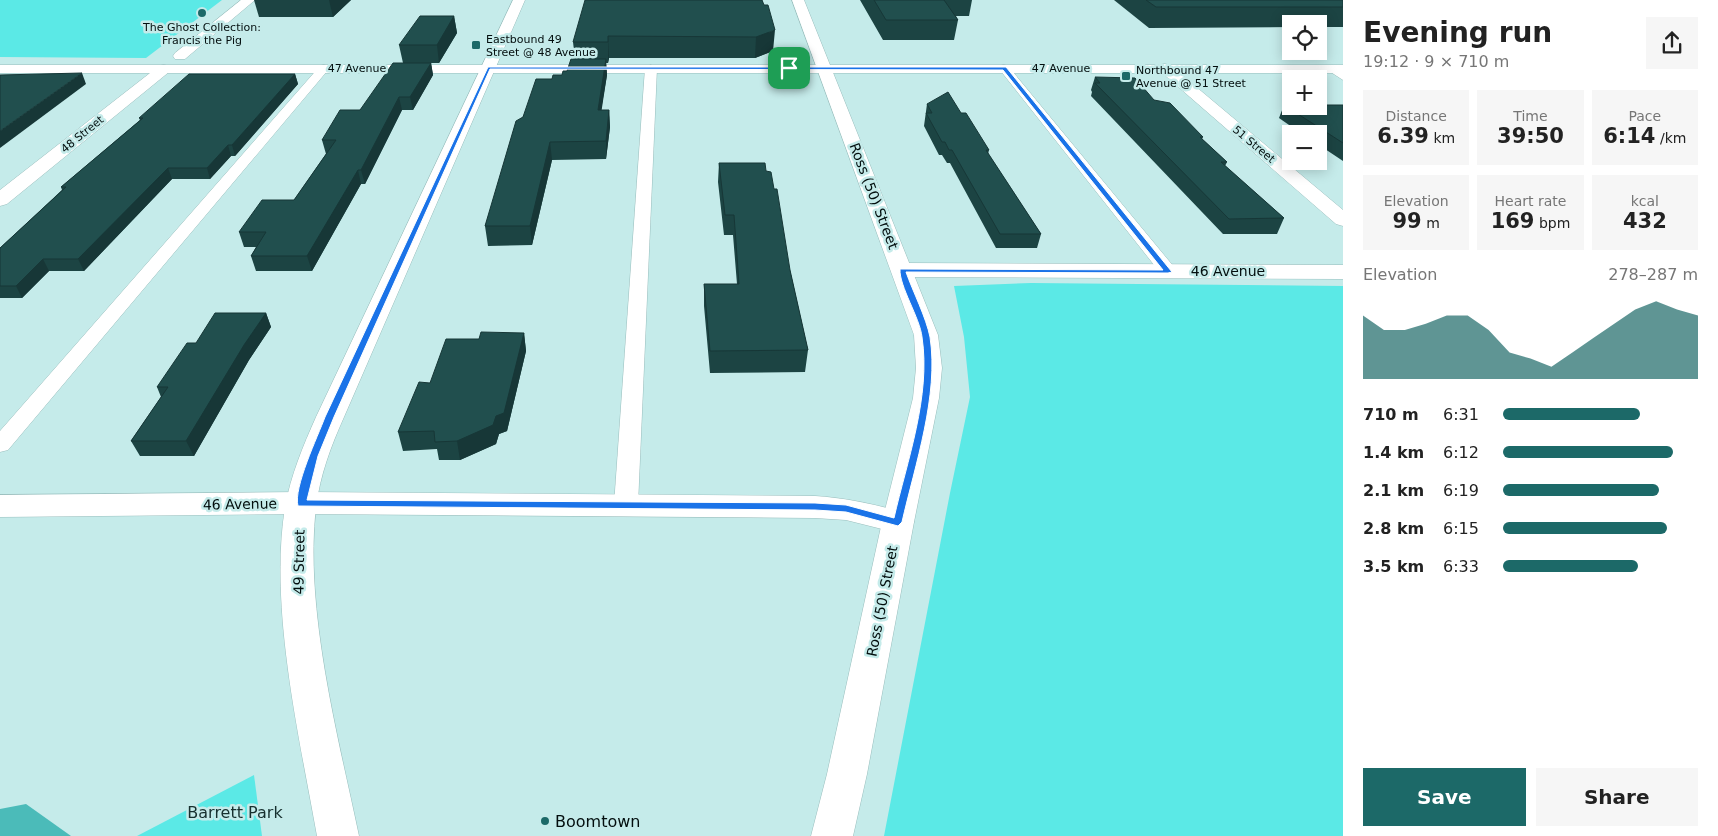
<!DOCTYPE html>
<meta charset="utf-8">
<style>
body{margin:0;font-family:"DejaVu Sans",sans-serif;background:#f6f6f6;color:#222;height:100vh;display:flex;flex-direction:column;font-size:19px;white-space:nowrap}
*{box-sizing:border-box;margin:0}
p{font-size:16px;color:#767676}
.icon{flex:none;width:28px;height:28px;fill:none;stroke:currentColor;stroke-width:2;stroke-linecap:round;stroke-linejoin:round}
.map{position:relative;flex:1;overflow:hidden}
.drawer{display:flex;flex-direction:column;background:#fff;width:375px}
.drawer>*{flex:none}
.tools{position:absolute;left:1282px;top:15px;display:grid;gap:10px}
.tools a{display:grid;place-items:center;width:45px;height:45px;border-radius:0px;background:#fff;box-shadow:0 2px 12px #0003;font-size:25px}
.pin{position:absolute;display:grid;place-items:center;width:42px;height:42px;color:#fff;margin:-21px;border-radius:10px;box-shadow:0 2px 8px #0006}
.round{display:grid;place-items:center;flex:none;width:52px;height:52px;border-radius:0px;background:#f6f6f6}
.head{display:flex;align-items:center;justify-content:space-between;height:85px;padding:0 20px}
h1{font-size:28px;font-weight:800;line-height:38px}
.metrics{display:grid;grid-template-columns:repeat(3,1fr);gap:8px;height:85px;padding:5px 20px}
.metrics div{display:grid;align-content:center;border-radius:0px;background:#f6f6f6;text-align:center}
.metrics b{font-size:21px;font-weight:800}
.metrics small{font-size:14px;font-weight:400}
.metrics p{font-size:14px}
.chart{height:140px;padding:10px 20px}
.chart p{display:flex;justify-content:space-between}
.chart svg{width:100%;height:90px;margin-top:5px;fill:#1c6968;opacity:.7}
.action{display:flex;gap:10px;margin-top:auto;padding:10px 20px}
.action a{flex:1;height:58px;border-radius:0px;background:#1c6968;color:#fff;font-size:20px;font-weight:800;line-height:58px;text-align:center}
.action a+a{background:#f6f6f6;color:#222}
ul{padding:0 20px;list-style:none;font-size:16px}
li{display:grid;grid-template-columns:80px 60px 1fr;align-items:center;height:38px}
li i{height:12px;border-radius:6px;background:#1c6968}
main{display:flex;flex:1;min-height:0}
.map>svg:first-child{display:block}
.green{fill:#5be9e6}
.forest{fill:#4bbbb9}
.lines{fill:none;stroke-linecap:round;stroke-linejoin:round}
.service-casing{stroke:#98bdbc;stroke-width:1}
.minor-casing{stroke:#98bdbc;stroke-width:1}
.tertiary-casing{stroke:#98bdbc;stroke-width:1}
.secondary-casing{stroke:#98bdbc;stroke-width:1}
.service{fill:#fff;fill-rule:evenodd}
.minor{fill:#fff;fill-rule:evenodd}
.tertiary{fill:#fff;fill-rule:evenodd}
.secondary{fill:#fff;fill-rule:evenodd}
.wall{fill:#1c4443}
.shaded-wall{fill:#173737}
.building{fill:#214f4e;stroke:#173737}
.route{fill:#1a73e8;stroke:#fff;fill-rule:evenodd}
.poi-dot{fill:#1c6968;stroke:#c5ebea;stroke-width:2}
.labels{text-anchor:middle;stroke-width:5;stroke-linejoin:round;paint-order:stroke}
.far-poi-label{font-size:11px;fill:#030e0e;stroke:#c5ebea;text-anchor:start}
.far-street-label{font-size:11px;fill:#030e0e;stroke:#c5ebea}
.street-label{font-size:14px;fill:#030e0e;stroke:#c5ebea}
.near-park-label{font-size:16px;fill:#17302f;stroke:#c5ebea}
.near-poi-label{font-size:16px;fill:#030e0e;stroke:#c5ebea;text-anchor:start}
</style>
<main>
<div class="map">
<svg width="1343" height="836" viewBox="0 0 1343 836">
<rect width="100%" height="100%" fill="#c5ebea"/>
<g class="green">
<path d="M 0,0 L 222,0 L 146,58 L 0,57 Z"/>
<path d="M 1031,283 L 1343,286 L 1343,836 L 884,836 L 950,493 L 970,397 L 964,337 L 954,286 Z"/>
<path d="M 254,775 L 262,836 L 137,836 Z"/>
</g>
<path class="forest" d="M 26,804 L 71,836 L 0,836 L 0,809 Z"/>
<g class="lines">
<defs>
<g id="service">
<path d="M 324,65 L 328,66 L 330,68 L 328,70 L 8,450 L 0,452 L 0,431 L 320,66 Z"/>
<path d="M 651,65 L 657,68 L 638,505 L 634,511 L 626,513 L 618,511 L 614,505 L 645,68 Z"/>
<path d="M 1004,65 L 1008,66 L 1174,267 L 1177,271 L 1174,275 L 1168,276 L 1162,275 L 1000,70 L 998,68 L 1000,66 Z"/>
<path d="M 1332,66 L 1343,71 L 1343,80 L 1326,69 L 1328,67 Z"/>
</g>
<g id="minor">
<path d="M 241,0 L 255,0 L 185,59 L 175,59 L 173,56 L 175,53 Z"/>
<path d="M 1165,64 L 1170,65 L 1343,210 L 1343,226 L 1336,224 L 1160,71 L 1158,68 L 1160,65 Z"/>
<path d="M 164,65 L 169,66 L 171,69 L 169,72 L 7,204 L 0,206 L 0,190 L 159,66 Z"/>
<path d="M 902,263 L 1343,265 L 1343,279 L 902,277 L 894,275 L 891,270 L 894,265 Z"/>
<path d="M 302,492 L 815,496 C 847,498 878,505 909,514 L 914,522 L 909,530 L 898,533 L 846,520 L 815,518 L 302,514 L 0,517 L 0,495 Z"/>
</g>
<rect id="tertiary" x="0" y="65" width="1343" height="8"/>
<g id="secondary">
<path d="M 513,0 L 525,0 L 344,417 C 331,446 320,475 316,507 C 304,609 338,736 359,836 L 317,836 C 299,735 269,608 285,507 C 291,475 303,446 316,417 Z"/>
<path d="M 792,0 L 804,0 L 938,335 L 942,368 L 939,398 L 914,522 L 867,774 L 853,836 L 811,836 L 827,774 L 882,522 L 913,398 L 916,368 L 914,335 Z"/>
</g>
</defs>
<use href="#service" class="service-casing"/>
<use href="#minor" class="minor-casing"/>
<use href="#tertiary" class="tertiary-casing"/>
<use href="#secondary" class="secondary-casing"/>
<use href="#service" class="service"/>
<use href="#minor" class="minor"/>
<use href="#tertiary" class="tertiary"/>
<use href="#secondary" class="secondary"/>
</g>
<g class="wall">
<path d="M 254,0 L 351,0 L 333,17 L 259,17 Z"/>
<path d="M 762,0 L 773,51 L 755,58 L 609,58 L 608,63 L 606,63 L 607,75 L 601,110 L 609,110 L 610,127 L 606,159 L 552,160 L 532,245 L 488,246 L 485,226 L 523,117 L 552,79 L 562,75 L 567,71 L 575,59 L 573,42 Z"/>
<path d="M 860,0 L 972,0 L 969,16 L 956,16 L 958,20 L 954,40 L 883,40 Z"/>
<path d="M 1114,0 L 1343,0 L 1343,27 L 1319,27 L 1319,24 L 1291,24 L 1291,27 L 1149,28 Z"/>
<path d="M 454,16 L 457,33 L 439,63 L 431,63 L 433,75 L 413,110 L 402,110 L 365,184 L 361,184 L 312,271 L 256,271 L 251,256 L 256,247 L 244,247 L 239,232 L 294,200 L 326,154 L 322,140 L 360,110 L 403,63 L 399,45 Z"/>
<path d="M 295,74 L 298,84 L 235,156 L 231,156 L 210,179 L 172,179 L 84,271 L 49,271 L 22,298 L 0,298 L 0,248 L 62,190 L 61,187 L 140,120 L 139,118 Z"/>
<path d="M 1095,77 L 1154,100 L 1203,137 L 1202,139 L 1227,162 L 1225,166 L 1284,218 L 1277,234 L 1223,234 L 1091,96 L 1092,92 L 1091,90 Z"/>
<path d="M 927,104 L 961,113 L 989,150 L 988,154 L 1041,234 L 1037,248 L 996,248 L 950,163 L 947,163 L 942,155 L 939,155 L 924,126 Z"/>
<path d="M 1284,105 L 1343,105 L 1343,161 L 1319,145 L 1319,134 L 1302,134 L 1279,118 Z"/>
<path d="M 719,163 L 790,270 L 808,350 L 805,372 L 710,373 L 704,306 L 704,284 L 737,284 L 733,235 L 724,235 L 718,182 Z"/>
<path d="M 266,313 L 271,327 L 249,360 L 194,456 L 140,456 L 131,441 L 161,397 L 157,387 L 196,343 Z"/>
<path d="M 524,333 L 526,351 L 507,431 L 499,434 L 496,444 L 460,460 L 439,460 L 437,449 L 403,451 L 398,432 L 430,383 L 479,339 Z"/>
</g>
<g class="shaded-wall">
<path d="M 329,0 L 351,0 L 333,17 Z"/>
<path d="M 454,16 L 457,33 L 439,63 L 437,45 Z"/>
<path d="M 775,30 L 773,51 L 755,58 L 756,37 Z"/>
<path d="M 608,36 L 609,58 L 608,63 Z"/>
<path d="M 606,59 L 607,75 L 599,127 L 598,110 Z"/>
<path d="M 431,63 L 433,75 L 413,110 L 410,97 Z"/>
<path d="M 82,73 L 86,84 L 0,148 L 0,131 Z"/>
<path d="M 295,74 L 298,84 L 235,156 L 232,145 Z"/>
<path d="M 399,97 L 402,110 L 365,184 L 361,170 Z"/>
<path d="M 609,110 L 610,127 L 606,159 L 606,141 Z"/>
<path d="M 550,142 L 552,160 L 532,245 L 530,226 Z"/>
<path d="M 228,145 L 231,156 L 210,179 L 207,168 Z"/>
<path d="M 168,168 L 172,179 L 84,271 L 78,259 Z"/>
<path d="M 358,170 L 361,184 L 312,271 L 307,256 Z"/>
<path d="M 43,259 L 49,271 L 22,298 L 16,286 Z"/>
<path d="M 266,313 L 271,327 L 249,360 L 194,456 L 186,441 L 244,345 Z"/>
<path d="M 524,333 L 526,351 L 507,431 L 499,434 L 496,444 L 460,460 L 457,441 L 496,416 Z"/>
</g>
<g class="building">
<path d="M 585,0 L 762,0 L 764,5 L 768,5 L 775,30 L 756,37 L 608,36 L 608,42 L 573,42 Z"/>
<path d="M 874,0 L 944,0 L 958,20 L 886,20 Z"/>
<path d="M 1146,0 L 1343,0 L 1343,7 L 1156,7 Z"/>
<path d="M 420,16 L 454,16 L 437,45 L 399,45 Z"/>
<path d="M 571,59 L 606,59 L 598,110 L 609,110 L 606,141 L 550,142 L 530,226 L 485,226 L 516,121 L 523,117 L 536,79 L 552,79 L 553,75 L 562,75 L 563,71 L 567,71 Z"/>
<path d="M 393,63 L 431,63 L 410,97 L 399,97 L 361,170 L 358,170 L 307,256 L 251,256 L 266,232 L 239,232 L 262,200 L 294,200 L 336,140 L 322,140 L 340,110 L 360,110 Z"/>
<path d="M 82,73 L 0,131 L 0,75 Z"/>
<path d="M 189,74 L 295,74 L 232,145 L 228,145 L 207,168 L 168,168 L 78,259 L 43,259 L 16,286 L 0,286 L 0,248 L 66,187 L 61,187 L 143,118 L 139,118 Z"/>
<path d="M 1095,77 L 1135,78 L 1154,100 L 1170,103 L 1203,137 L 1200,137 L 1227,162 L 1221,162 L 1284,218 L 1229,219 L 1095,83 L 1100,83 Z"/>
<path d="M 948,92 L 961,113 L 966,113 L 989,150 L 986,150 L 1041,234 L 1000,234 L 952,150 L 949,150 L 945,142 L 942,142 L 926,113 L 932,113 L 927,104 Z"/>
<path d="M 1284,105 L 1291,105 L 1291,106 L 1319,106 L 1319,105 L 1343,105 L 1343,143 Z"/>
<path d="M 719,163 L 765,163 L 766,171 L 771,172 L 774,189 L 777,189 L 790,270 L 808,350 L 710,351 L 704,284 L 739,284 L 734,215 L 725,215 Z"/>
<path d="M 215,313 L 266,313 L 244,345 L 186,441 L 131,441 L 168,387 L 157,387 L 187,343 L 196,343 Z"/>
<path d="M 481,332 L 524,333 L 504,413 L 496,416 L 493,425 L 457,441 L 435,442 L 434,431 L 398,432 L 419,382 L 430,383 L 446,339 L 479,339 Z"/>
</g>
<path class="route" d="M 488,67 L 1006,67 L 1172,272 L 1168,273 L 906,272 C 913,292 926,317 930,337 C 939,395 915,465 902,522 L 898,526 L 846,512 L 815,510 L 298,506 C 293,488 318,436 325,417 ZM 490,69 L 1003,70 L 1163,270 L 900,269 C 899,286 920,318 922,337 C 931,396 907,461 894,518 L 846,505 L 815,503 L 307,500 L 318,456 L 334,417 Z"/>
<g class="poi-dot">
<circle cx="202" cy="13" r="5"/>
<rect x="471" y="40" width="10" height="10" rx="2.5"/>
<rect x="1121" y="71" width="10" height="10" rx="2.5"/>
<circle cx="545" cy="821" r="5"/>
</g>
<g class="labels">
<g class="far-poi-label">
<text x="202" y="31" text-anchor="middle">The Ghost Collection:<tspan x="202" dy="13">Francis the Pig</tspan></text>
<text x="486" y="43">Eastbound 49<tspan x="486" dy="13">Street @ 48 Avenue</tspan></text>
<text x="1136" y="74">Northbound 47<tspan x="1136" dy="13">Avenue @ 51 Street</tspan></text>
</g>
<g class="far-street-label">
<text x="357" y="72">47 Avenue</text>
<text x="1061" y="72">47 Avenue</text>
<text transform="translate(82 134) rotate(-39)" y="4">48 Street</text>
<text transform="translate(1254 144) rotate(40)" y="4">51 Street</text>
</g>
<g class="street-label">
<text transform="translate(874 196) rotate(69)" y="5">Ross (50) Street</text>
<text x="1228" y="276">46 Avenue</text>
<text transform="translate(240 504) rotate(-1)" y="5">46 Avenue</text>
<text transform="translate(299 562) rotate(-89)" y="5">49 Street</text>
<text transform="translate(882 601) rotate(-79)" y="5">Ross (50) Street</text>
</g>
<g class="near-park-label">
<text x="235" y="818">Barrett Park</text>
</g>
<g class="near-poi-label">
<text x="555" y="827">Boomtown</text>
</g>
</g>
</svg>
<div class="tools">
<a><svg class="icon" aria-label="locate" viewBox="0 0 24 24"><circle cx="12" cy="12" r="6"/><path d="M12 2v4M12 18v4M2 12h4M18 12h4"/></svg></a>
<a>+</a>
<a>−</a>
</div>
<div class="pin" style="left:789px;top:68px;background:#1e9e55"><svg class="icon" aria-label="arrive" viewBox="0 0 24 24"><path d="M6 21V4h12l-3 4 3 4H6"/></svg></div>
</div>
<section class="drawer">
<div class="head"><div><h1>Evening run</h1><p>19:12 · 9 × 710 m</p></div><a class="round"><svg class="icon" aria-label="share" viewBox="0 0 24 24"><path d="M12 15V3M7 8l5-5 5 5M5 13v7h14v-7"/></svg></a></div>
<div class="metrics">
<div><p>Distance</p><b>6.39<small> km</small></b></div>
<div><p>Time</p><b>39:50</b></div>
<div><p>Pace</p><b>6:14<small> /km</small></b></div>
</div>
<div class="metrics">
<div><p>Elevation</p><b>99<small> m</small></b></div>
<div><p>Heart rate</p><b>169<small> bpm</small></b></div>
<div><p>kcal</p><b>432</b></div>
</div>
<div class="chart"><p><span>Elevation</span>278–287 m</p>
<svg viewBox="0 0 160 44" preserveAspectRatio="none"><path d="M0 44V13L10 20L20 20L30 17L40 13L50 13L60 20L70 31L80 34L90 38L100 31L110 24L120 17L130 10L140 6L150 10L160 13V44z"/></svg>
</div>
<ul>
<li><b>710 m</b>6:31<i style="width:70%"></i></li>
<li><b>1.4 km</b>6:12<i style="width:87%"></i></li>
<li><b>2.1 km</b>6:19<i style="width:80%"></i></li>
<li><b>2.8 km</b>6:15<i style="width:84%"></i></li>
<li><b>3.5 km</b>6:33<i style="width:69%"></i></li>
</ul>
<div class="action"><a>Save</a><a>Share</a></div>
</section>
</main>
